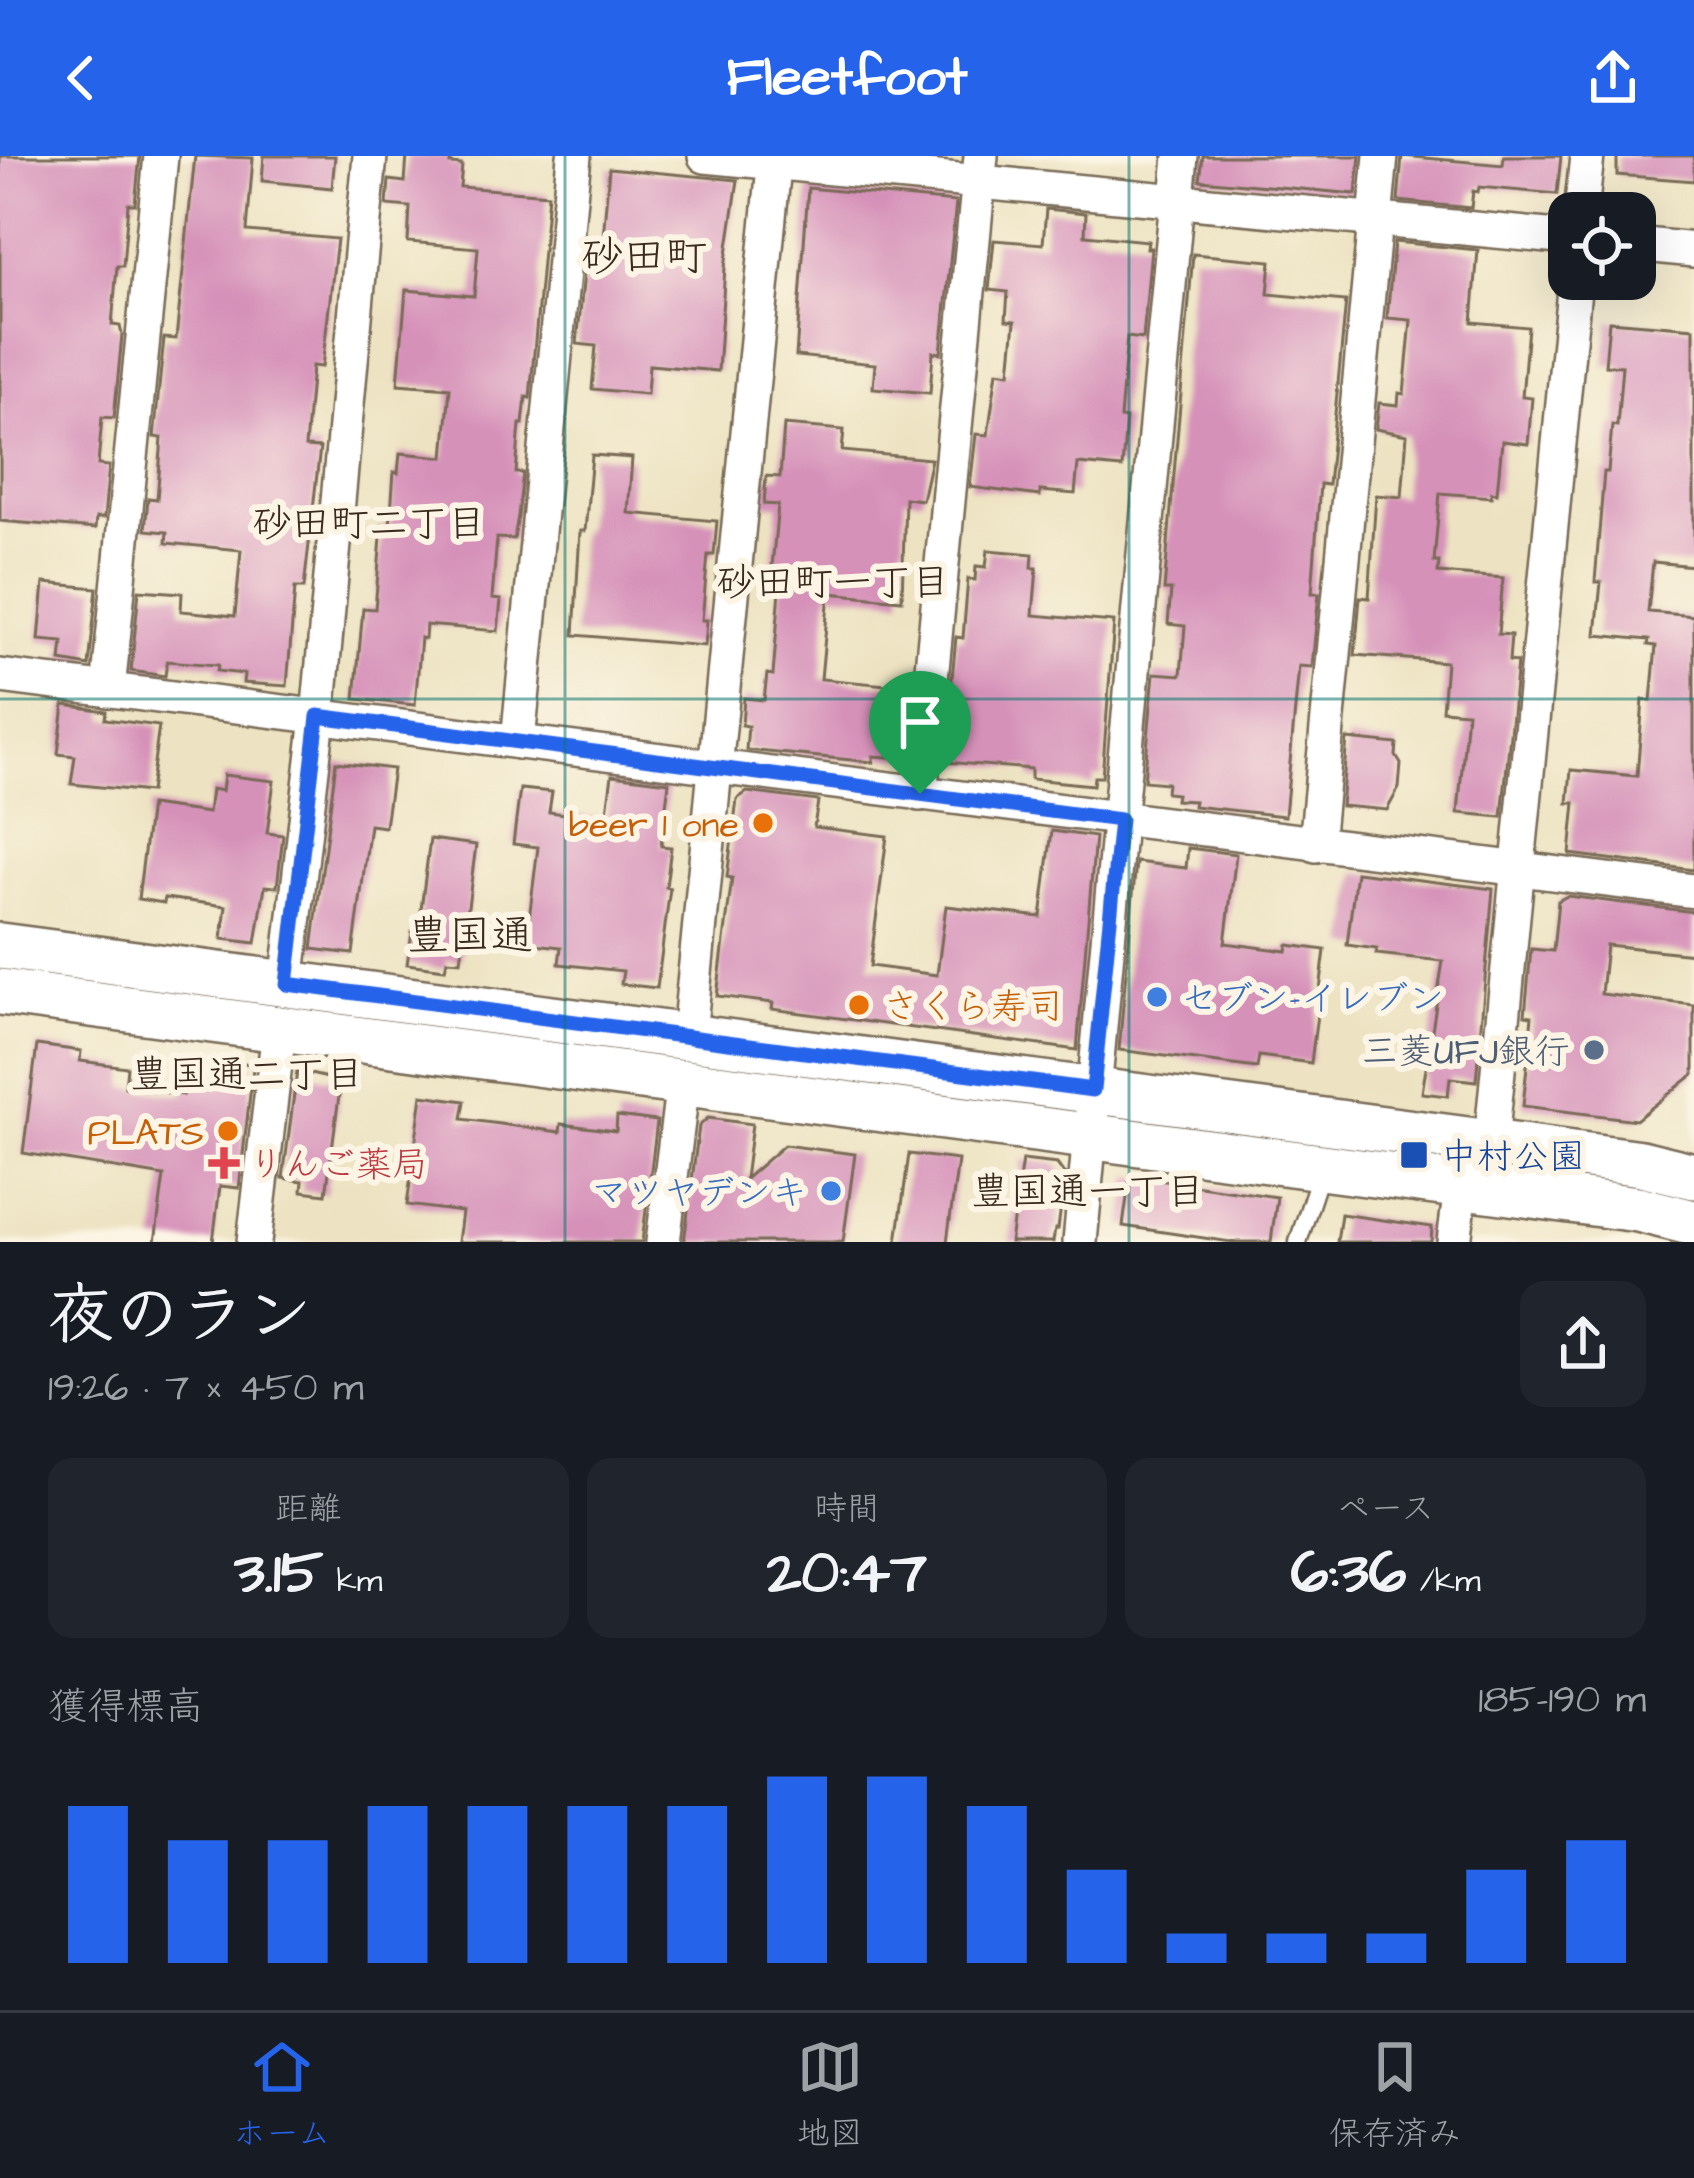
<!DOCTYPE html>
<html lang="ja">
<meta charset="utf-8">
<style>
body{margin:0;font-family:"Architects Daughter","Klee One",sans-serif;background:#20242c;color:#f1f3f6;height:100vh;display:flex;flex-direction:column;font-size:45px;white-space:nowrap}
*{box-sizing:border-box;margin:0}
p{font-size:39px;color:#9ea1a6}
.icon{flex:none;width:66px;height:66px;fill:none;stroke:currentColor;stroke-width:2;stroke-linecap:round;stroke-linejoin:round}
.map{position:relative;height:1086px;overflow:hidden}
.panel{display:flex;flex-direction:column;background:#171b24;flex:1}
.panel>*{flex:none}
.buttons{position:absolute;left:1548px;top:36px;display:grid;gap:24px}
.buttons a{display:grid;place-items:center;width:108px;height:108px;border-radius:24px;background:#171b24;box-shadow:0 12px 48px #0002;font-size:60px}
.pin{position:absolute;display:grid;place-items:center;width:102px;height:102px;color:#fff;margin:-123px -51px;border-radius:50% 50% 50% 0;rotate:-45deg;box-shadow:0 0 12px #0007}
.pin .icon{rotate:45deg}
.round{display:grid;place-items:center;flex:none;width:126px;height:126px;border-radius:24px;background:#20242c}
.head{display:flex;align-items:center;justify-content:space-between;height:204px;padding:0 48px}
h1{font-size:66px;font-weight:800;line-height:90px}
.metrics{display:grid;grid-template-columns:repeat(3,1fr);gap:18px;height:204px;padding:12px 48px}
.metrics div{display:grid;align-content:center;border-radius:24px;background:#20242c;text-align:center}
.metrics b{font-size:60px;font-weight:800}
.metrics small{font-size:33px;font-weight:400}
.metrics p{font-size:33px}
.chart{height:336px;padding:24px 48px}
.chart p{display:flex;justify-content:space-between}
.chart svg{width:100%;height:216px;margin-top:12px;stroke:#2563eb;stroke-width:6}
header{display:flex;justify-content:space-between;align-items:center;height:156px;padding:0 48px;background:#2563eb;color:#fff;font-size:54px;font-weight:800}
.tab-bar{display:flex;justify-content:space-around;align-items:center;height:168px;border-top:3px solid #363941;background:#171b24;font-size:33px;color:#9ea1a6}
.tab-bar a{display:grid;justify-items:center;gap:6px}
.tab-bar .selected{color:#2563eb}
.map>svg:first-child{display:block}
.building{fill:#d691b9}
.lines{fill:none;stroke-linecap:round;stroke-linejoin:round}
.lane-casing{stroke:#796b57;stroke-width:21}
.street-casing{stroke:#796b57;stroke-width:38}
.secondary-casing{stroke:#796b57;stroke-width:50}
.lane{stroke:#fff;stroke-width:16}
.street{stroke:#fff;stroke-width:33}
.secondary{stroke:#fff;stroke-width:45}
.route-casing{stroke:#fff;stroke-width:24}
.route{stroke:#2563eb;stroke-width:15}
.grid{fill:none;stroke:#0f766e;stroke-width:3;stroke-opacity:0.55}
.food-dot{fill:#e8710a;stroke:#fcf5e5;stroke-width:4.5}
.shop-dot{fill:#3f7fe0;stroke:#fcf5e5;stroke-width:4.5}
.service-dot{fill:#5c6f8a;stroke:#fcf5e5;stroke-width:4.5}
.transit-dot{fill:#1a4fb4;stroke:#fcf5e5;stroke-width:4.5}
.health-dot{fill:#e0444e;stroke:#fcf5e5;stroke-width:4.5}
.labels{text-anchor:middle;stroke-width:12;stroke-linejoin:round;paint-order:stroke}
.food-label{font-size:36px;fill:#c56008;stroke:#fcf5e5;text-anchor:end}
.shop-label{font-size:36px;fill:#366cbe;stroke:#fcf5e5;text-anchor:start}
.service-label{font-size:36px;fill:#4e5e75;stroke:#fcf5e5;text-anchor:end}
.transit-label{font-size:36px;fill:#164399;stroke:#fcf5e5;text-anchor:start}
.health-label{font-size:36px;fill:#be3a42;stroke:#fcf5e5;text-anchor:start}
.neighbourhood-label{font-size:39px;fill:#3b2a1e;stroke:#fcf5e5}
.quarter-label{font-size:42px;fill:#3b2a1e;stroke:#fcf5e5}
</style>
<header><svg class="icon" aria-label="back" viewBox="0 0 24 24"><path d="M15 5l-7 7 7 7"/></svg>Fleetfoot<svg class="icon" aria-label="share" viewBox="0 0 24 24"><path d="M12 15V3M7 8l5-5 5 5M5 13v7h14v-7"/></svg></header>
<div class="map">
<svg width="1694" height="1086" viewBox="0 0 1694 1086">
<rect width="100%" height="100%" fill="#fcf5e5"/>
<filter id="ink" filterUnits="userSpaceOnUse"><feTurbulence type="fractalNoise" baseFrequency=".00833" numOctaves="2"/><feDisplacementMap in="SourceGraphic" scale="24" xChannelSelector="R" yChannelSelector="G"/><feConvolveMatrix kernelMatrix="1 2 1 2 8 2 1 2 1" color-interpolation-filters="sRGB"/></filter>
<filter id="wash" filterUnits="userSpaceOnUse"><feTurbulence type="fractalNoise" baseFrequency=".004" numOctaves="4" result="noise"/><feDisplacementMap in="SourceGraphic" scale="48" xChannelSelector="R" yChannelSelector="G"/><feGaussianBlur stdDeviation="2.7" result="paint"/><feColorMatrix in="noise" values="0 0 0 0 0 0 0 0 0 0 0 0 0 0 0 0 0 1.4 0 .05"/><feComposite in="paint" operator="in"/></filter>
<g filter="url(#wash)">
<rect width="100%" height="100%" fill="#ede3c2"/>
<g id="blocks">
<g class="building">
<path d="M 0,0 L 140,0 L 135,48 L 128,48 L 123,110 L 117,110 L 112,169 L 120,170 L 122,179 L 114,262 L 102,261 L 98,309 L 109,310 L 104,362 L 96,362 L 95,373 L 0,365 Z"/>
<path d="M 195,0 L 253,2 L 247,75 L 337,83 L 322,211 L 312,210 L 305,291 L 320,292 L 304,432 L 295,432 L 287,530 L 243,527 L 244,518 L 217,515 L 218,509 L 167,505 L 165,520 L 131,515 L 139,434 L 182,437 L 181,455 L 235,460 L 241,394 L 166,387 L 167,376 L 145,374 L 148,342 L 157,343 L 162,282 L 154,281 L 164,182 L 176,183 Z"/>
<path d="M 264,0 L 335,0 L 332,32 L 262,25 Z"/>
<path d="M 407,0 L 451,0 L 450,8 L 462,9 L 460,31 L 548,38 L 530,242 L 526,241 L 523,268 L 520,268 L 516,317 L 523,317 L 518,360 L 514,383 L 497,382 L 492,443 L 501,444 L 498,475 L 426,469 L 425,483 L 421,482 L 415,549 L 355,543 L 363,452 L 375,453 L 382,369 L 390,370 L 394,316 L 398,317 L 400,297 L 444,301 L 450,232 L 398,228 L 406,134 L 474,140 L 478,92 L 408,86 L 410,51 L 387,49 L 389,24 L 405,26 Z"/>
<path d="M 1203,0 L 1360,0 L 1356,38 L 1200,24 Z"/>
<path d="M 1402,0 L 1503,9 L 1504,0 L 1561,0 L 1557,38 L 1479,31 L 1478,36 L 1473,35 L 1471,52 L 1398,45 Z"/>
<path d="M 1617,0 L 1694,0 L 1694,25 L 1617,19 Z"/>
<path d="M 609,12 L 738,24 L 725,111 L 718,215 L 649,209 L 647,238 L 592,233 L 596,190 L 577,188 L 584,116 L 600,117 Z"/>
<path d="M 808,32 L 956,46 L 941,197 L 933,196 L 930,237 L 873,232 L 875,208 L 796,200 Z"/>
<path d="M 1046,53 L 1086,57 L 1085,79 L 1148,85 L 1147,92 L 1151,92 L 1143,183 L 1127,181 L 1120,262 L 1126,263 L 1122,312 L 1078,308 L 1075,338 L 1040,335 L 1040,340 L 970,331 L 976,278 L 988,279 L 997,215 L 1010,217 L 1015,165 L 1006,164 L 1008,136 L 989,134 L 994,84 L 1043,88 Z"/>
<path d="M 1394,86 L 1478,94 L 1472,166 L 1528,171 L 1522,241 L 1532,242 L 1528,288 L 1502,285 L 1497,337 L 1491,336 L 1491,341 L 1440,337 L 1434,406 L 1439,406 L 1438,417 L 1503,422 L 1498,478 L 1511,479 L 1509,505 L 1517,506 L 1502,661 L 1458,657 L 1467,556 L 1442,554 L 1446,506 L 1355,499 L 1360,441 L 1369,442 L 1376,339 L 1402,341 L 1407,279 L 1376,273 L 1379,247 L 1398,249 L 1399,237 L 1404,238 L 1411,164 L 1387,162 Z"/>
<path d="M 1193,98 L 1271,105 L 1268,138 L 1346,145 L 1328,329 L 1320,328 L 1312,437 L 1319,437 L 1312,511 L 1299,510 L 1285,660 L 1193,650 L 1194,645 L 1175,644 L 1176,638 L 1166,637 L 1167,627 L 1144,625 L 1154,517 L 1181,519 L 1185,470 L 1168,468 L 1171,434 L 1164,434 Z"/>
<path d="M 1609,165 L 1694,172 L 1694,410 L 1653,406 L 1648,456 L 1694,460 L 1694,714 L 1570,698 L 1575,647 L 1568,647 L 1571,614 L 1637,620 L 1643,544 L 1651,545 L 1656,490 L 1648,489 L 1649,484 L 1596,479 L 1601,426 L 1595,426 L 1604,316 L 1608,316 L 1612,269 L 1617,270 L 1622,210 L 1605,209 Z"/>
<path d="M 784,269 L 844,274 L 842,295 L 931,303 L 922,344 L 905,342 L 902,444 L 829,437 L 821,523 L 909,531 L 902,602 L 873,600 L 873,606 L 746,594 L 748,570 L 742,569 L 744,542 L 764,544 L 767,518 L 773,519 L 781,422 L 771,421 L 778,349 L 764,348 L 766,320 L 780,321 Z"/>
<path d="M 592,299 L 632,302 L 628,357 L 717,365 L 714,399 L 708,399 L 702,464 L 707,464 L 705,490 L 574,479 L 580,375 L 585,375 Z"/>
<path d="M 988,394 L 1033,398 L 1032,412 L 1037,412 L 1033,459 L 1114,466 L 1102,621 L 1094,621 L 1093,629 L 1031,623 L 1031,613 L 944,606 L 956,481 L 963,482 L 968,423 L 975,424 L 976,410 L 986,411 Z"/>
<path d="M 44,427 L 97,432 L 89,510 L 61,505 L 63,486 L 39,484 Z"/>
<path d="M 64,549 L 106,555 L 105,563 L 159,570 L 150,636 L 71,628 L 75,600 L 58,598 Z"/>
<path d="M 1347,583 L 1397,588 L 1396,600 L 1401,608 L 1399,632 L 1387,654 L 1341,650 Z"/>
<path d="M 336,606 L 393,613 L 385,671 L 370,669 L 353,798 L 312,793 Z"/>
<path d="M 224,619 L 274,625 L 267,677 L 283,679 L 277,731 L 265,730 L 256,787 L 222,783 L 226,750 L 165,742 L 164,747 L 138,743 L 150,649 L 208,657 L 211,633 L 222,635 Z"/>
<path d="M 612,619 L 669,626 L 661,690 L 671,691 L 666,731 L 670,732 L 657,832 L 621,828 L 623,815 L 559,808 L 561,791 L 526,787 L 538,691 L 513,688 L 520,633 L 552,636 L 549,656 L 606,663 Z"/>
<path d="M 747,636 L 818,645 L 814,671 L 887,680 L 870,810 L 937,819 L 946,750 L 1041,761 L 1052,675 L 1095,681 L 1077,894 L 772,853 L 773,847 L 717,840 L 732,722 L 727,721 L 737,643 Z"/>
<path d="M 430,683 L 476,689 L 461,805 L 447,804 L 445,813 L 407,808 L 412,776 L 418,777 Z"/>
<path d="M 1188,692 L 1236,698 L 1225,787 L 1287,795 L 1288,789 L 1325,794 L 1311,907 L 1259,900 L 1257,912 L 1119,894 L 1136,706 L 1186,712 Z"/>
<path d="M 1356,716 L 1493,733 L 1476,925 L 1450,922 L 1448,940 L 1422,937 L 1443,805 L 1376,798 L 1377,793 L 1347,789 Z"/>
<path d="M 1567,740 L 1694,756 L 1694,798 L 1606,789 L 1601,838 L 1694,849 L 1694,918 L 1636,964 L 1523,950 L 1532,860 L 1525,859 L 1531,793 L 1553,795 L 1558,745 Z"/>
<path d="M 37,889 L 81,895 L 80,905 L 127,911 L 125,931 L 183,939 L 187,908 L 215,911 L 216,903 L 250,908 L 253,913 L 239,1032 L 220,1030 L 213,1086 L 155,1086 L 164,1020 L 23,997 Z"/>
<path d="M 297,915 L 341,925 L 326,1038 L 302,1035 L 303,1025 L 283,1022 Z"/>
<path d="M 422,939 L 465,945 L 462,963 L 560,976 L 561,968 L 616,975 L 617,960 L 657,965 L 642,1086 L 458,1086 L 462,1056 L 407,1049 Z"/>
<path d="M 708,962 L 752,968 L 745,1023 L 784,989 L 855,998 L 843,1086 L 684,1086 L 699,970 Z"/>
<path d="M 909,998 L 958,1004 L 947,1086 L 897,1086 Z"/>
<path d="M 1022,1004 L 1057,1008 L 1065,1019 L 1058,1073 L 1055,1073 L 1053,1086 L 1010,1086 Z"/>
<path d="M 1130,1020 L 1277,1041 L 1271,1086 L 1231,1086 L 1123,1070 Z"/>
<path d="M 1341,1058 L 1432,1071 L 1431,1086 L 1337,1086 Z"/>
</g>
</g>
</g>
<g filter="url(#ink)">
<use href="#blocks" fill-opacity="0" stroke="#796b57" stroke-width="3"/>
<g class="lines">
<defs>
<path id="lane" d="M 1298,1086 L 1322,1013"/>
<g id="street">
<path d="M 705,0 L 1569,82"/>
<path d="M 1581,57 L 1587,0"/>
<path d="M 1635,88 L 1694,94"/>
<path d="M 0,520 L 1694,735"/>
<path d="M 108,534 L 161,0"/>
<path d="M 518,586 L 574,0"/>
<path d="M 920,638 L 981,0"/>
<path d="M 1316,689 L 1381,0"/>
<path d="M 287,828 L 318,561 L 370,0"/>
<path d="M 689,879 L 775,0"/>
<path d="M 1491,987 L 1575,123"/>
<path d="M 254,1086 L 279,874"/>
<path d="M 663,1086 L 683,925"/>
<path d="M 1080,1086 L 1181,0"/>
<path d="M 1454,1086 L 1461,1032"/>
</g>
<g id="secondary">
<path d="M 0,790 L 1641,1007 L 1694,1020"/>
<path d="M 0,836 L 1638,1053 L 1694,1067"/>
</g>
</defs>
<use href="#lane" class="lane-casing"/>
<use href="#street" class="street-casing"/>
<use href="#secondary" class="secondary-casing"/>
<use href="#lane" class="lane"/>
<use href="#street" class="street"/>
<use href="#secondary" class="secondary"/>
</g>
</g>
<g class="lines" filter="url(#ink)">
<defs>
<path id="route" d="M 318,560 L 1120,664 L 1093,934 L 287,828 Z"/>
</defs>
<use href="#route" class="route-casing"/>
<use href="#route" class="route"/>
</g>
<path class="grid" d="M 565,0 L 565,1086M 1129,0 L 1129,1086M 0,543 L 1694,543"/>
<g class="food-dot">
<circle cx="763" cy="667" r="12"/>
<circle cx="859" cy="849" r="12"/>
<circle cx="228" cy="975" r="12"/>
</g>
<g class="shop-dot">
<circle cx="1157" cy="841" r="12"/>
<circle cx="831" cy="1035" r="12"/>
</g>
<circle class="service-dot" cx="1594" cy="894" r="12"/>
<rect class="transit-dot" x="1399" y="984" width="30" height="30" rx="6"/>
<path class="health-dot" d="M218 989h12v12h12v12h-12v12h-12v-12h-12v-12h12z"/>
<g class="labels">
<g class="food-label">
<text x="739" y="680">beer 1 one</text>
<text x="883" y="862" text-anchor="start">さくら寿司</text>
<text x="204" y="988">PLATS</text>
</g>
<g class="shop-label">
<text x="1181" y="854">セブン-イレブン</text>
<text x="807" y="1048" text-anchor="end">マツヤデンキ</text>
</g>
<g class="service-label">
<text x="1570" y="907">三菱UFJ銀行</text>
</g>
<g class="transit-label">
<text x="1441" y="1012">中村公園</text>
</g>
<g class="health-label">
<text x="248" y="1020">りんご薬局</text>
</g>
<g class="neighbourhood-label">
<text x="369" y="380">砂田町二丁目</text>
<text x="833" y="439">砂田町一丁目</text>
<text x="247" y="931">豊国通二丁目</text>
<text x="1088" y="1048">豊国通一丁目</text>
</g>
<g class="quarter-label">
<text x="644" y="114">砂田町</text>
<text x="470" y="793">豊国通</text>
</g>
</g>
</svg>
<div class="buttons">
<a><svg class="icon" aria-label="locate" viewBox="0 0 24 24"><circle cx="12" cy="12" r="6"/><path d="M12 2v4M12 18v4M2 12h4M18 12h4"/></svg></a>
</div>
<div class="pin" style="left:920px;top:638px;background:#1e9e55"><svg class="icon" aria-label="arrive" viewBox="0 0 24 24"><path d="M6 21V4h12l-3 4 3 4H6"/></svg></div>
</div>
<section class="panel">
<div class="head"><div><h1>夜のラン</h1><p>19:26 · 7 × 450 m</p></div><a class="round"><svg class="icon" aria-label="share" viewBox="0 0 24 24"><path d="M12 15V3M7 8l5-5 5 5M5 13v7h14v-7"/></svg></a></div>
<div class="metrics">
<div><p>距離</p><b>3.15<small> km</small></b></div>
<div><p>時間</p><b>20:47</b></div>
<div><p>ペース</p><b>6:36<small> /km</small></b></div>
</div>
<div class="chart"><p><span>獲得標高</span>185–190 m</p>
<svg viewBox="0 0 160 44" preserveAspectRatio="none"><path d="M5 44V12M15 44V19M25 44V19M35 44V12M45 44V12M55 44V12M65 44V12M75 44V6M85 44V6M95 44V12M105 44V25M115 44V38M125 44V38M135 44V38M145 44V25M155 44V19"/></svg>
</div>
</section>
<nav class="tab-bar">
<a class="selected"><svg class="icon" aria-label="home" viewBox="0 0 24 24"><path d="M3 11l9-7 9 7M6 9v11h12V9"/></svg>ホーム</a>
<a><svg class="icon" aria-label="map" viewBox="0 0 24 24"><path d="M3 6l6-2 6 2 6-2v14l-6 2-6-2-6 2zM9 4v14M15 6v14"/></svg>地図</a>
<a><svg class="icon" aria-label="saved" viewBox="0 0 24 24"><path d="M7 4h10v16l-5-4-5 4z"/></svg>保存済み</a>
</nav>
